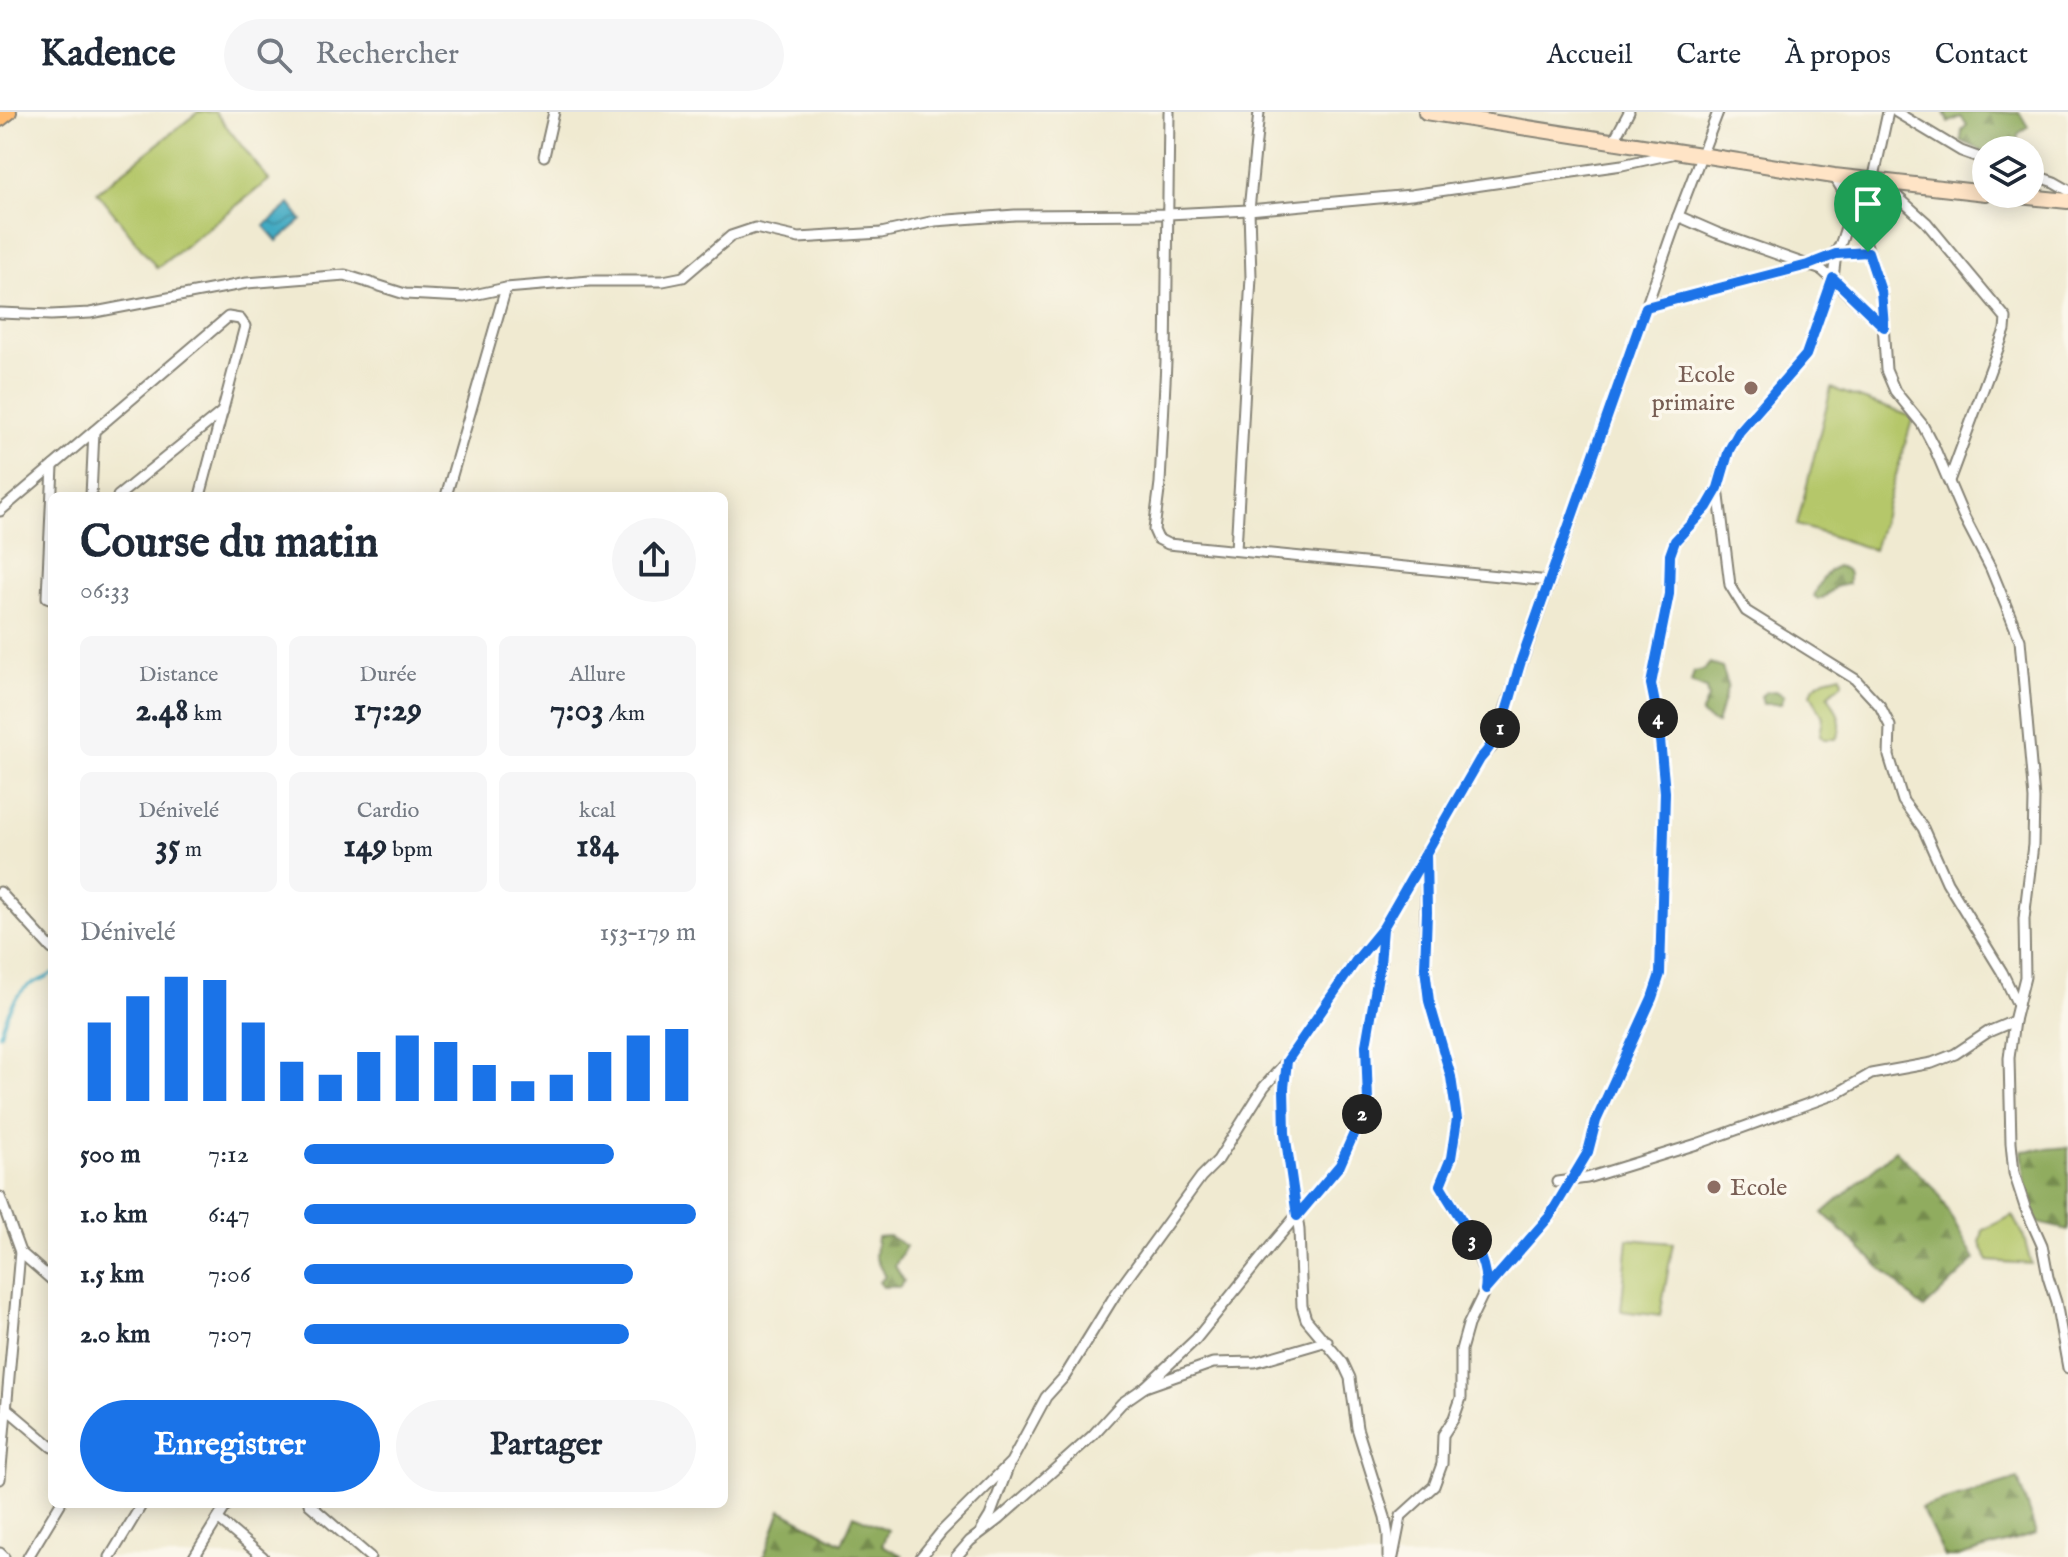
<!DOCTYPE html>
<html lang="fr">
<meta charset="utf-8">
<style>
body{margin:0;font-family:"IM FELL English",serif;background:#f6f6f7;color:#1f2937;height:100vh;display:flex;flex-direction:column;font-size:30px;white-space:nowrap}
*{box-sizing:border-box;margin:0}
p{font-size:26px;color:#747a83}
.icon{flex:none;width:44px;height:44px;fill:none;stroke:currentColor;stroke-width:2;stroke-linecap:round;stroke-linejoin:round}
.map{position:relative;flex:1;overflow:hidden}
.drawer{position:absolute;left:48px;top:380px;width:680px;height:1016px;display:flex;flex-direction:column;background:#fff;border-radius:12px;box-shadow:0 4px 20px #0003}
.drawer>*{flex:none}
.buttons{position:absolute;left:1972px;top:24px;display:grid;gap:16px}
.buttons a{display:grid;place-items:center;width:72px;height:72px;border-radius:50%;background:#fff;box-shadow:0 4px 20px #0003;font-size:40px}
.pin{position:absolute;display:grid;place-items:center;width:68px;height:68px;color:#fff;margin:-82px -34px;border-radius:50% 50% 50% 0;rotate:-45deg;box-shadow:0 0 8px #0007}
.pin .icon{rotate:45deg}
.km{position:absolute;width:40px;height:40px;margin:-20px;border-radius:50%;background:#222;color:#fff;font-size:22px;line-height:40px;text-align:center}
.round{display:grid;place-items:center;flex:none;width:84px;height:84px;border-radius:42px;background:#f6f6f7}
.headline{display:flex;align-items:center;justify-content:space-between;height:136px;padding:0 32px}
h1{font-size:44px;font-weight:700;line-height:60px}
.metrics{display:grid;grid-template-columns:repeat(3,1fr);gap:12px;height:136px;padding:8px 32px}
.metrics div{display:grid;align-content:center;border-radius:12px;background:#f6f6f7;text-align:center}
.metrics b{font-size:34px;font-weight:700}
.metrics small{font-size:22px;font-weight:400}
.metrics p{font-size:22px}
.chart{height:224px;padding:16px 32px}
.chart p{display:flex;justify-content:space-between}
.chart svg{width:100%;height:144px;margin-top:8px;stroke:#1a73e8;stroke-width:6}
.primary-button{display:flex;gap:16px;margin-top:auto;padding:16px 32px}
.primary-button a{flex:1;height:92px;border-radius:48px;background:#1a73e8;color:#fff;font-size:32px;font-weight:700;line-height:92px;text-align:center}
.primary-button a+a{background:#f6f6f7;color:#1f2937}
ul{padding:0 32px;list-style:none;font-size:26px}
li{display:grid;grid-template-columns:128px 96px 1fr;align-items:center;height:60px}
li i{height:20px;border-radius:10px;background:#1a73e8}
header{display:flex;align-items:center;gap:48px;box-sizing:border-box;height:112px;padding:0 40px;background:#fff;border-bottom:2px solid #e0e1e3}
header strong{font-size:38px}
nav{display:flex;gap:44px;margin-inline-start:auto;font-size:28px}
.search{width:560px;height:72px;background:#f6f6f7;display:flex;align-items:center;gap:20px;box-sizing:border-box;padding:0 28px;border-radius:44px;color:#747a83;font-size:30px}
.map>svg:first-child{display:block}
.grass{fill:#b5c76b;stroke:#687244;stroke-width:2}
.forest{fill:url(#forest-firs);stroke:#56643e;stroke-width:2}
.water{fill:url(#water-waves);stroke:#306370;stroke-width:2}
.lines{fill:none;stroke-linecap:round;stroke-linejoin:round}
.stream{stroke:#43aac3;stroke-width:3}
.street-casing{stroke:#868376;stroke-width:13}
.secondary-casing{stroke:#868376;stroke-width:18}
.primary-casing{stroke:#868376;stroke-width:18}
.street{stroke:#fff;stroke-width:9}
.secondary{stroke:#ffe4c6;stroke-width:14}
.primary{stroke:#ffbb71;stroke-width:14}
.route-casing{stroke:#fff;stroke-width:16}
.route{stroke:#1a73e8;stroke-width:10}
.education-dot{fill:#8d6e63;stroke:#fbf7ec;stroke-width:3}
.labels{text-anchor:middle;stroke-width:7;stroke-linejoin:round;paint-order:stroke}
.education-label{font-size:24px;fill:#785e54;stroke:#fbf7ec;text-anchor:end}
</style>
<header>
<strong>Kadence</strong>
<div class="search"><svg class="icon" aria-label="search" viewBox="0 0 24 24"><circle cx="10" cy="10" r="6"/><path d="M15 15l6 6"/></svg>Rechercher</div>
<nav><a>Accueil</a><a>Carte</a><a>À propos</a><a>Contact</a></nav>
</header>
<div class="map">
<svg width="2068" height="1445" viewBox="0 0 2068 1445">
<defs>
<pattern id="forest-firs" width="22" height="20" patternUnits="userSpaceOnUse" patternTransform="scale(2)"><rect width="22" height="20" fill="#90ac5f"/><path d="M5 1l3.5 6h-7zM16 11l3.5 6h-7z" fill="#758b4e"/></pattern>
<pattern id="water-waves" width="16" height="10" patternUnits="userSpaceOnUse" patternTransform="scale(2)"><rect width="16" height="10" fill="#43aac3"/><path d="M0 5q4-4 8 0t8 0" fill="none" stroke="#378a9e"/></pattern>
</defs>
<rect width="100%" height="100%" fill="#fbf7ec"/>
<filter id="ink" filterUnits="userSpaceOnUse"><feTurbulence type="fractalNoise" baseFrequency=".0125" numOctaves="2"/><feDisplacementMap in="SourceGraphic" scale="16" xChannelSelector="R" yChannelSelector="G"/><feConvolveMatrix kernelMatrix="1 2 1 2 8 2 1 2 1" color-interpolation-filters="sRGB"/></filter>
<filter id="wash" filterUnits="userSpaceOnUse"><feTurbulence type="fractalNoise" baseFrequency=".006" numOctaves="4" result="noise"/><feDisplacementMap in="SourceGraphic" scale="32" xChannelSelector="R" yChannelSelector="G"/><feGaussianBlur stdDeviation="1.8" result="paint"/><feColorMatrix in="noise" values="0 0 0 0 0 0 0 0 0 0 0 0 0 0 0 0 0 1.4 0 .05"/><feComposite in="paint" operator="in"/></filter>
<g filter="url(#wash)">
<rect width="100%" height="100%" fill="#f0ead1"/>
<g class="grass">
<path d="M 198,0 L 215,0 L 269,68 L 157,156 L 97,80 Z"/>
<path d="M 1831,276 L 1913,305 L 1874,438 L 1797,413 Z"/>
<path d="M 1841,563 L 1842,571 L 1828,583 C 1836,597 1846,612 1836,627 L 1824,627 L 1820,623 L 1823,605 L 1811,582 L 1814,574 L 1825,567 Z"/>
<path d="M 2013,1103 L 2023,1122 L 2031,1152 L 1988,1149 L 1980,1131 L 1983,1118 Z"/>
<path d="M 1628,1127 L 1673,1131 L 1660,1204 L 1621,1199 Z"/>
</g>
<g class="forest">
<path d="M 1944,0 L 2019,0 L 2028,15 L 2018,22 L 2017,31 L 2000,35 L 1998,31 L 1994,33 L 1994,38 L 1986,38 L 1986,40 L 1961,29 L 1962,18 L 1967,13 L 1961,5 L 1948,11 Z"/>
<path d="M 1837,454 L 1845,457 L 1849,462 L 1849,472 L 1835,475 L 1823,486 L 1818,487 L 1814,484 C 1818,473 1826,459 1837,454 Z"/>
<path d="M 1710,551 L 1722,556 L 1728,573 L 1717,612 L 1701,603 L 1708,586 L 1706,577 L 1691,571 L 1694,560 L 1704,558 Z"/>
<path d="M 1776,579 L 1784,584 L 1781,592 L 1763,592 L 1761,584 L 1766,580 Z"/>
<path d="M 2068,1035 L 2068,1118 L 2029,1109 L 2022,1039 Z"/>
<path d="M 1895,1038 L 1936,1078 L 1975,1148 L 1924,1197 L 1823,1101 Z"/>
<path d="M 889,1124 L 906,1134 L 895,1154 L 904,1169 L 900,1175 L 883,1175 L 879,1170 L 885,1165 L 875,1144 L 877,1125 Z"/>
<path d="M 2018,1367 L 2036,1422 L 1957,1445 L 1945,1445 L 1921,1396 Z"/>
<path d="M 781,1398 L 842,1431 L 854,1403 L 888,1418 L 882,1433 L 903,1444 L 764,1445 Z"/>
</g>
<path class="water" d="M 290,92 L 302,108 L 277,129 L 264,114 Z"/>
<g class="lines">
<path class="stream" d="M 0,923 C 5,906 14,883 29,873 C 37,868 45,868 52,861"/>
</g>
</g>
<g filter="url(#ink)">
<g class="lines">
<defs>
<g id="street">
<path d="M 1169,0 L 1166,250 L 1160,371 L 1154,418 L 1158,427 L 1168,432 L 1550,469"/>
<path d="M 1888,0 L 1873,69 L 1889,77 L 1926,110 L 2006,206 L 2005,218 L 1949,369"/>
<path d="M 1896,0 L 1961,39 L 1986,48"/>
<path d="M 1613,30 L 1629,0"/>
<path d="M 544,44 L 554,0"/>
<path d="M 2030,62 L 2054,70 L 2068,78"/>
<path d="M 1834,64 L 1857,103 L 1881,179 L 1886,258 L 1895,279 L 1922,312 L 1934,335 L 1963,403 L 1991,457 L 2020,528 L 2034,687 L 2033,733 L 2024,807 L 2025,865 L 2014,909 L 2009,946 L 2011,1031 L 2014,1061 L 2025,1095 L 2042,1133 L 2048,1165 L 2056,1190 L 2068,1256"/>
<path d="M 1678,104 L 1717,121 L 1822,158 L 1884,215"/>
<path d="M 1646,195 L 1824,149 C 1845,137 1840,125 1850,106 C 1858,92 1878,82 1893,76"/>
<path d="M 0,201 L 51,203 L 90,201 L 247,171 L 345,163 L 405,182 L 464,185 L 506,176 L 590,169 L 663,169 L 683,165 L 731,124 L 755,116 L 799,126 L 881,121 L 935,109 L 1015,103 L 1168,102 L 1249,98 L 1411,83 L 1622,53 L 1672,42"/>
<path d="M 1718,376 L 1730,473 L 1746,499 L 1855,567 L 1880,594 L 1890,614 L 1889,644 L 1903,689 L 1923,716 L 1947,770 L 2002,860 L 2018,893"/>
<path d="M 91,384 L 94,319"/>
<path d="M 118,384 L 223,299"/>
<path d="M 446,384 L 506,176"/>
<path d="M 0,399 L 228,205 L 240,207 L 245,214 L 200,384"/>
<path d="M 1236,438 L 1251,165 L 1249,98 L 1259,0"/>
<path d="M 52,487 L 47,485 L 53,354"/>
<path d="M 1426,744 L 1425,856 L 1429,889 L 1451,965 L 1457,1007 L 1451,1046 L 1440,1073 L 1467,1115 L 1487,1167 L 1486,1175"/>
<path d="M 0,780 L 52,837"/>
<path d="M 1287,949 L 1284,976 L 1285,1021 L 1299,1118 L 1302,1194 L 1306,1207 L 1343,1251 L 1350,1266 L 1357,1316 L 1385,1405 L 1388,1423 L 1388,1445"/>
<path d="M 1557,1070 L 1587,1066 L 1697,1032 L 1838,981 L 1871,962 L 1932,951 L 1955,942 L 1988,920 L 2014,909"/>
<path d="M 0,1085 L 20,1140 L 52,1168"/>
<path d="M 1145,1275 L 1196,1227 L 1274,1130 L 1340,1053 L 1368,989 L 1366,933 L 1380,852 L 1383,816"/>
<path d="M 6,1296 L 52,1335"/>
<path d="M 0,1367 L 20,1140"/>
<path d="M 309,1392 L 370,1445"/>
<path d="M 218,1407 L 263,1445"/>
<path d="M 982,1417 L 990,1404 L 1009,1353"/>
<path d="M 0,1441 L 4,1445"/>
<path d="M 28,1445 L 60,1392"/>
<path d="M 110,1445 L 142,1392"/>
<path d="M 194,1445 L 227,1392"/>
<path d="M 921,1445 L 942,1419 L 1011,1350 L 1046,1285 L 1065,1264 L 1115,1183 L 1201,1065 L 1218,1048 L 1264,975 L 1287,949 L 1355,850 L 1383,816 L 1480,647 L 1492,635 L 1678,104 L 1718,0"/>
<path d="M 956,1445 L 970,1429 L 999,1407 L 1092,1324 L 1122,1291 L 1145,1275 L 1213,1251 L 1255,1250 L 1327,1229"/>
<path d="M 1393,1445 L 1401,1404 L 1434,1374 L 1442,1352 L 1443,1323 L 1454,1306 L 1461,1286 L 1461,1238 L 1468,1213 L 1485,1178 L 1549,1105 L 1588,1040 L 1596,1009 L 1652,886 L 1660,862 L 1665,680 L 1658,607 L 1651,572 L 1669,482 L 1670,443 L 1675,429 L 1707,395 L 1718,376 L 1729,338 L 1739,320 L 1806,243 L 1833,166 L 1836,142 L 1868,140"/>
</g>
<g id="secondary">
<path d="M 1426,0 L 1834,64 L 1986,81"/>
<path d="M 1998,82 L 2068,89"/>
</g>
<path id="primary" d="M 0,7 L 9,0"/>
</defs>
<use href="#street" class="street-casing"/>
<use href="#secondary" class="secondary-casing"/>
<use href="#primary" class="primary-casing"/>
<use href="#street" class="street"/>
<use href="#secondary" class="secondary"/>
<use href="#primary" class="primary"/>
</g>
</g>
<g class="lines" filter="url(#ink)">
<defs>
<path id="route" d="M 1868,140 L 1836,142 L 1808,153 L 1646,195 C 1605,312 1563,429 1522,546 C 1510,581 1506,620 1480,647 L 1383,816 L 1355,850 L 1287,949 L 1284,976 L 1285,1021 L 1297,1104 L 1340,1053 L 1368,989 L 1366,933 L 1380,852 L 1383,816 L 1426,742 L 1427,800 L 1425,856 L 1429,889 L 1451,965 L 1457,1007 L 1451,1046 L 1440,1073 C 1456,1101 1491,1146 1485,1178 L 1549,1105 L 1588,1040 L 1596,1009 L 1652,886 L 1660,862 L 1665,680 L 1658,607 L 1651,572 L 1669,482 L 1670,443 L 1675,429 L 1707,395 L 1718,376 L 1729,338 L 1739,320 L 1806,243 L 1833,166 L 1884,215 L 1881,179 L 1868,140"/>
</defs>
<use href="#route" class="route-casing"/>
<use href="#route" class="route"/>
</g>
<g class="education-dot">
<circle cx="1751" cy="276" r="8"/>
<circle cx="1714" cy="1075" r="8"/>
</g>
<g class="labels">
<g class="education-label">
<text x="1735" y="270">Ecole<tspan x="1735" dy="28">primaire</tspan></text>
<text x="1730" y="1083" text-anchor="start">Ecole</text>
</g>
</g>
</svg>
<div class="buttons">
<a><svg class="icon" aria-label="layers" viewBox="0 0 24 24"><path d="M12 4l9 5-9 5-9-5zM3 14l9 5 9-5"/></svg></a>
</div>
<div class="pin" style="left:1868px;top:140px;background:#1e9e55"><svg class="icon" aria-label="arrive" viewBox="0 0 24 24"><path d="M6 21V4h12l-3 4 3 4H6"/></svg></div>
<b class="km" style="left:1500px;top:616px">1</b>
<b class="km" style="left:1362px;top:1002px">2</b>
<b class="km" style="left:1472px;top:1128px">3</b>
<b class="km" style="left:1658px;top:606px">4</b>
<section class="drawer">
<div class="headline"><div><h1>Course du matin</h1><p>06:33</p></div><a class="round"><svg class="icon" aria-label="share" viewBox="0 0 24 24"><path d="M12 15V3M7 8l5-5 5 5M5 13v7h14v-7"/></svg></a></div>
<div class="metrics">
<div><p>Distance</p><b>2.48<small> km</small></b></div>
<div><p>Durée</p><b>17:29</b></div>
<div><p>Allure</p><b>7:03<small> /km</small></b></div>
</div>
<div class="metrics">
<div><p>Dénivelé</p><b>35<small> m</small></b></div>
<div><p>Cardio</p><b>149<small> bpm</small></b></div>
<div><p>kcal</p><b>184</b></div>
</div>
<div class="chart"><p><span>Dénivelé</span>153–179 m</p>
<svg viewBox="0 0 160 44" preserveAspectRatio="none"><path d="M5 44V20M15 44V12M25 44V6M35 44V7M45 44V20M55 44V32M65 44V36M75 44V29M85 44V24M95 44V26M105 44V33M115 44V38M125 44V36M135 44V29M145 44V24M155 44V22"/></svg>
</div>
<ul>
<li><b>500 m</b>7:12<i style="width:79%"></i></li>
<li><b>1.0 km</b>6:47<i style="width:100%"></i></li>
<li><b>1.5 km</b>7:06<i style="width:84%"></i></li>
<li><b>2.0 km</b>7:07<i style="width:83%"></i></li>
</ul>
<div class="primary-button"><a>Enregistrer</a><a>Partager</a></div>
</section>
</div>
